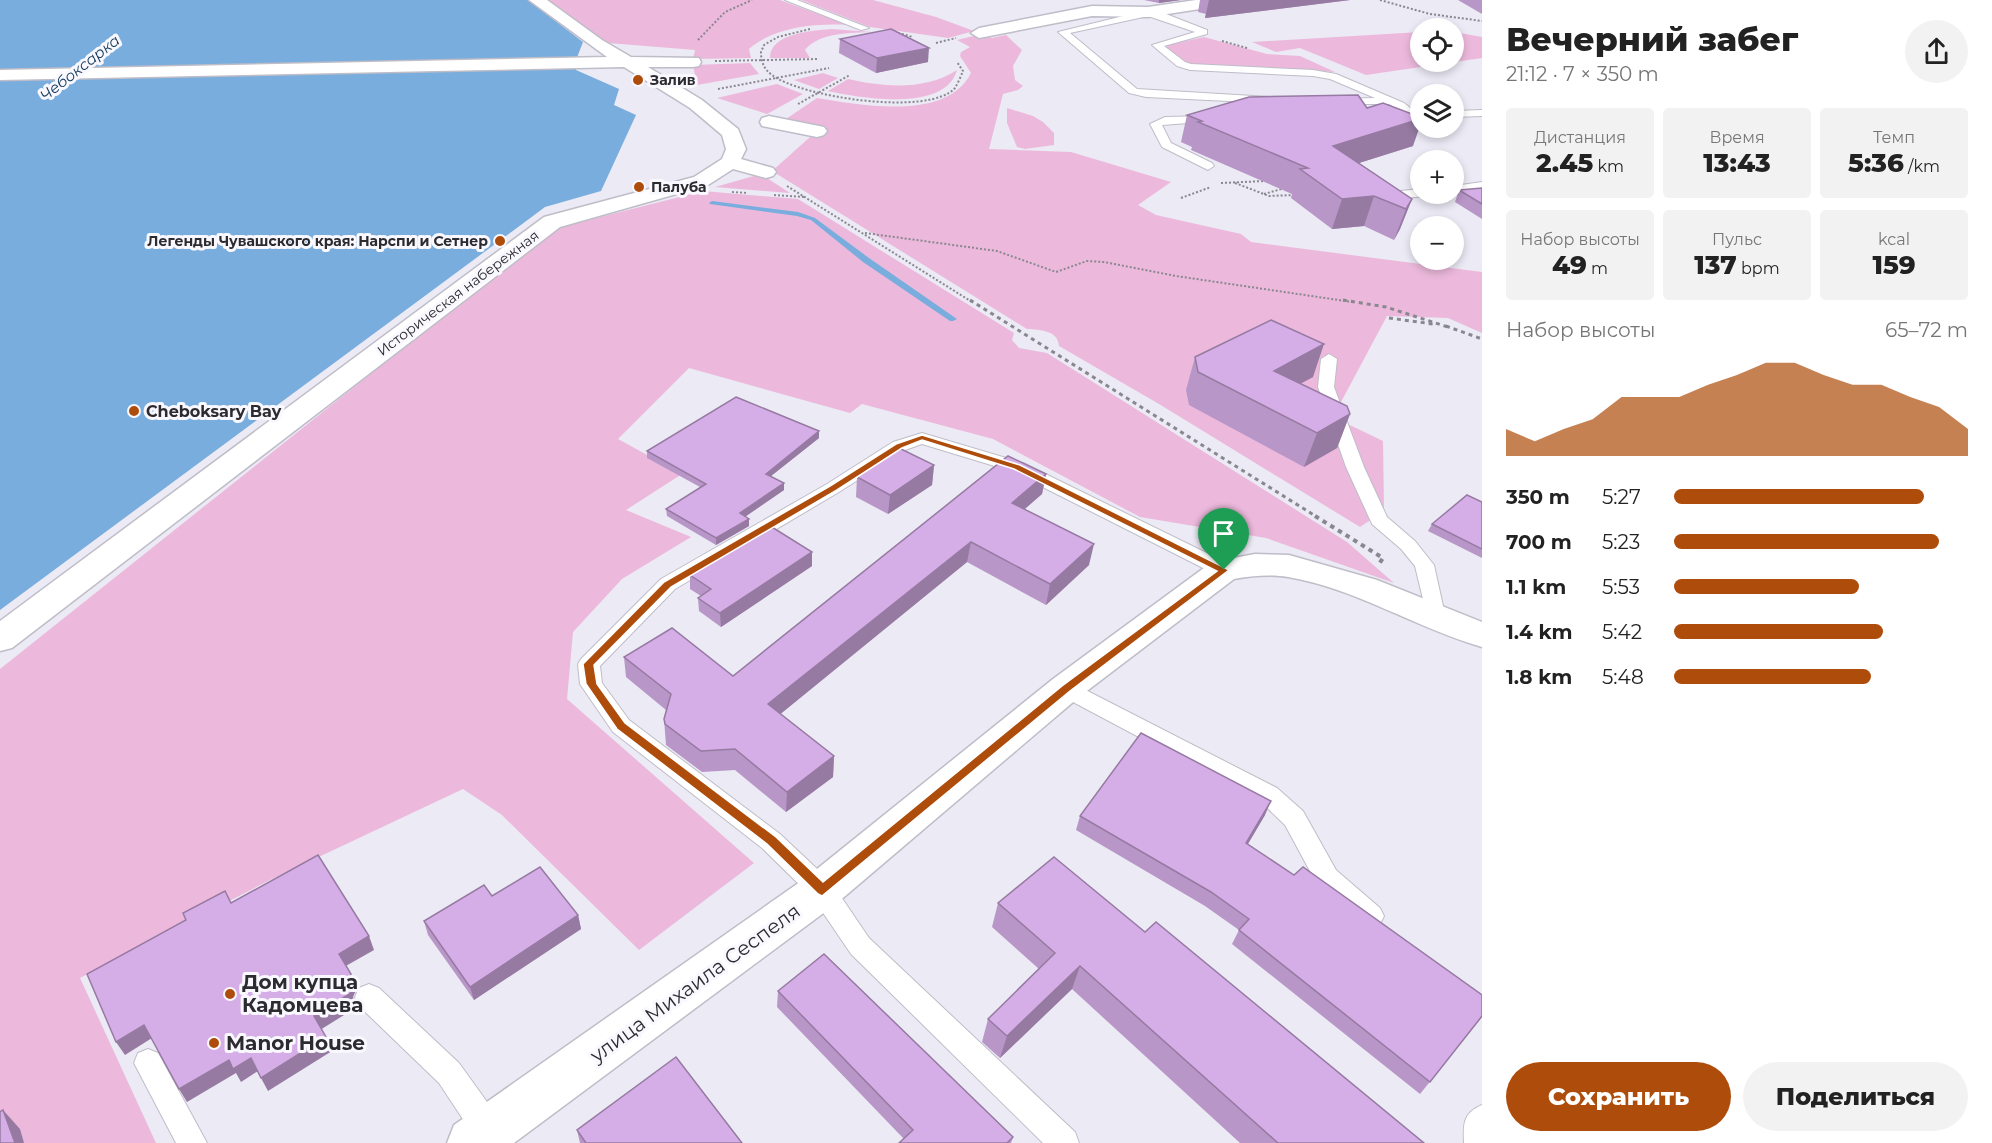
<!DOCTYPE html>
<html lang="ru">
<meta charset="utf-8">
<style>
body{margin:0;font-family:Montserrat,sans-serif;background:#f2f2f2;color:#222;height:100vh;display:flex;flex-direction:column;font-size:22px;white-space:nowrap}
*{box-sizing:border-box;margin:0}
p{font-size:20px;color:#767676}
.icon{flex:none;width:33px;height:33px;fill:none;stroke:currentColor;stroke-width:2;stroke-linecap:round;stroke-linejoin:round}
.map{position:relative;flex:1;overflow:hidden}
.panel{display:flex;flex-direction:column;background:#fff;width:510px}
.panel>*{flex:none}
.controls{position:absolute;left:1410px;top:18px;display:grid;gap:12px}
.controls a{display:grid;place-items:center;width:54px;height:54px;border-radius:50%;background:#fff;box-shadow:0 3px 9px #0003;font-size:30px}
.pin{position:absolute;display:grid;place-items:center;width:51px;height:51px;color:#fff;margin:-62px -26px;border-radius:50% 50% 50% 0;rotate:-45deg;box-shadow:0 0 6px #0007}
.pin .icon{rotate:45deg}
.round{display:grid;place-items:center;flex:none;width:63px;height:63px;border-radius:32px;background:#f2f2f2}
.overview{display:flex;align-items:center;justify-content:space-between;height:102px;padding:0 24px}
h1{font-size:33px;font-weight:800;line-height:45px}
.figures{display:grid;grid-template-columns:repeat(3,1fr);gap:9px;height:102px;padding:6px 24px}
.figures div{display:grid;align-content:center;border-radius:6px;background:#f2f2f2;text-align:center}
.figures b{font-size:26px;font-weight:800}
.figures small{font-size:16px;font-weight:400}
.figures p{font-size:16px}
.chart{height:168px;padding:12px 24px}
.chart p{display:flex;justify-content:space-between}
.chart svg{width:100%;height:108px;margin-top:6px;fill:#ae4d0b;opacity:.7}
.action{display:flex;gap:12px;margin-top:auto;padding:12px 24px}
.action a{flex:1;height:69px;border-radius:36px;background:#ae4d0b;color:#fff;font-size:24px;font-weight:800;line-height:69px;text-align:center}
.action a+a{background:#f2f2f2;color:#222}
ul{padding:0 24px;list-style:none;font-size:20px}
li{display:grid;grid-template-columns:96px 72px 1fr;align-items:center;height:45px}
li i{height:15px;border-radius:8px;background:#ae4d0b}
main{display:flex;flex:1;min-height:0}
.map>svg:first-child{display:block}
.green{fill:#ecb9dc}
.water{fill:#78addd}
.lines{fill:none;stroke-linecap:round;stroke-linejoin:round}
.stream{fill:#78addd;fill-rule:evenodd}
.lane-casing{stroke:#bebdc8;stroke-width:2}
.street-casing{stroke:#bebdc8;stroke-width:3}
.path-far2{stroke:#898890;stroke-width:2;stroke-dasharray:2 2;stroke-linecap:butt}
.path-far1{stroke:#898890;stroke-width:3;stroke-dasharray:4 4;stroke-linecap:butt}
.path{stroke:#898890;stroke-width:4;stroke-dasharray:4.5 4.5;stroke-linecap:butt}
.lane{fill:#fff;fill-rule:evenodd}
.street{fill:#fff;fill-rule:evenodd}
.wall{fill:#b896c7}
.shaded-wall{fill:#967aa2}
.building{fill:#d6aee7;stroke:#967aa2;stroke-width:1.5}
.route{fill:#ae4d0b;stroke:#fff;stroke-width:1.5;fill-rule:evenodd}
.poi-dot{fill:#ae4d0b;stroke:#f9f8ff;stroke-width:2}
.labels{text-anchor:middle;stroke-width:6;stroke-linejoin:round;paint-order:stroke}
.far-poi-label{font-size:14px;font-weight:bold;fill:#2c2b2f;stroke:#f9f8ff;text-anchor:start}
.far-street-label{font-size:14px;fill:#2c2b2f;stroke:#f9f8ff}
.far-water-label{font-size:15px;font-style:italic;fill:#0f3757;stroke:#f9f8ff}
.poi-label{font-size:16px;font-weight:bold;fill:#2c2b2f;stroke:#f9f8ff;text-anchor:start}
.near-poi-label{font-size:20px;font-weight:bold;fill:#2c2b2f;stroke:#f9f8ff;text-anchor:start}
.near-street-label{font-size:20px;fill:#2c2b2f;stroke:#f9f8ff}
</style>
<main>
<div class="map">
<svg width="1482" height="1143" viewBox="0 0 1482 1143">
<rect width="100%" height="100%" fill="#ebeaf5"/>
<g class="green">
<path d="M 545,0 L 780,0 L 848,25 C 815,23 774,27 749,49 L 751,58 L 693,59 L 695,50 L 608,43 Z"/>
<path d="M 801,0 L 873,0 L 936,17 L 974,31 L 948,38 L 870,27 Z"/>
<path d="M 831,29 L 872,32 C 850,33 820,32 805,50 L 810,58 L 770,58 C 770,33 812,31 831,29 Z"/>
<path d="M 1420,32 L 1420,62 L 1454,62 L 1454,32 L 1482,37 L 1482,58 L 1366,75 L 1300,48 L 1276,52 L 1252,42 Z"/>
<path d="M 982,34 L 992,38 L 1006,35 L 1022,50 L 1013,66 L 1015,80 L 1023,86 L 1018,90 L 1003,94 L 989,149 L 1071,152 L 1171,182 L 1138,205 L 1156,215 L 1241,234 L 1251,242 L 1482,272 L 1482,333 L 1448,318 L 1387,316 L 1333,417 L 1383,441 L 1384,511 L 1360,527 L 1159,404 L 1059,346 C 1058,330 1040,330 1027,329 L 772,171 L 819,129 L 786,119 L 817,98 C 861,105 946,122 971,73 L 960,56 L 961,52 L 970,47 L 957,40 Z"/>
<path d="M 1204,37 L 1267,54 L 1300,56 L 1335,72 L 1195,65 L 1186,63 L 1166,48 L 1168,45 Z"/>
<path d="M 750,63 L 759,74 L 697,85 L 693,65 Z"/>
<path d="M 957,70 C 945,113 860,98 828,91 L 848,79 C 883,87 925,91 957,70 Z"/>
<path d="M 823,73 L 838,78 L 819,89 L 794,80 Z"/>
<path d="M 777,84 L 803,94 L 767,114 L 717,98 Z"/>
<path d="M 1007,108 L 1033,116 L 1043,122 L 1054,133 L 1054,145 L 1025,149 L 1017,147 L 1007,123 Z"/>
<path d="M 761,174 L 790,193 L 715,187 Z"/>
<path d="M 703,191 L 798,199 L 1014,333 L 1012,340 L 1019,348 L 1047,353 L 1347,542 L 1394,583 L 1266,538 L 1140,517 L 993,439 L 862,404 L 850,413 L 689,368 L 618,439 L 682,474 L 626,510 L 691,537 L 622,579 L 573,632 L 567,699 L 754,863 L 639,950 L 502,815 L 463,789 L 272,879 L 80,978 L 156,1143 L 0,1143 L 0,669 L 545,235 L 565,226 Z"/>
</g>
<g class="water">
<path d="M 0,0 L 528,0 L 583,42 L 576,60 L 0,72 Z"/>
<path d="M 576,64 L 576,70 L 619,89 L 614,105 L 636,115 L 601,191 L 545,207 L 537,213 L 0,610 L 0,77 Z"/>
</g>
<g class="lines">
<path class="stream" d="M 712,201 L 798,212 L 815,218 L 869,258 L 957,319 L 953,321 L 950,321 L 863,262 L 811,220 L 797,216 L 710,204 L 709,203 Z"/>
<defs>
<g id="lane">
<path d="M 785,0 L 797,0 L 869,28 L 861,30 Z"/>
<path d="M 1148,10 L 1166,14 L 1207,30 L 1207,34 L 1164,46 L 1185,62 L 1191,64 L 1313,70 L 1336,74 L 1404,103 L 1419,115 L 1417,117 L 1409,117 L 1389,104 L 1332,104 L 1331,102 L 1336,99 L 1375,98 L 1330,79 L 1313,76 L 1190,70 L 1177,66 L 1152,45 L 1195,32 L 1148,16 L 1070,33 L 1137,89 L 1270,97 L 1275,100 L 1270,103 L 1146,97 L 1129,93 L 1058,32 Z"/>
<path d="M 1482,110 L 1482,116 L 1454,117 L 1454,111 Z"/>
<path d="M 1211,116 L 1217,119 L 1215,121 L 1162,125 L 1171,143 L 1212,163 L 1214,166 L 1208,170 L 1162,147 L 1150,124 L 1165,117 Z"/>
<path d="M 1482,182 L 1482,190 L 1454,194 L 1453,194 L 1454,186 Z"/>
<path d="M 1420,189 L 1420,194 L 1426,194 L 1424,196 L 1381,201 L 1375,197 L 1381,193 Z"/>
<path d="M 1329,354 L 1337,359 L 1334,387 L 1364,467 L 1387,517 L 1415,541 L 1434,565 L 1445,615 L 1442,620 L 1435,622 L 1428,620 L 1415,566 L 1401,549 L 1372,524 L 1346,467 L 1318,387 L 1321,359 Z"/>
<path d="M 922,433 L 1023,463 L 1231,565 L 1234,570 L 1231,575 L 1224,576 L 1217,575 L 1011,471 L 922,444 L 905,450 L 839,492 L 675,589 L 600,666 L 602,683 L 629,720 L 780,834 L 831,882 L 869,938 L 1075,1132 L 1079,1143 L 1043,1143 L 851,954 L 813,898 L 762,848 L 613,732 L 580,684 L 578,664 L 581,659 L 661,579 L 827,484 L 893,442 Z"/>
<path d="M 1066,680 L 1277,788 L 1303,811 L 1336,870 L 1380,908 L 1384,916 L 1380,924 L 1371,927 L 1362,924 L 1318,886 L 1285,825 L 1261,802 L 1058,694 L 1055,688 L 1058,682 Z"/>
<path d="M 369,984 L 379,988 L 459,1063 L 500,1120 L 504,1131 L 500,1142 L 478,1142 L 439,1083 L 359,1006 L 355,997 L 359,988 Z"/>
<path d="M 148,1049 L 158,1053 L 207,1143 L 176,1143 L 134,1063 L 138,1053 Z"/>
<path d="M 1482,1105 L 1482,1143 L 1464,1143 C 1463,1124 1463,1113 1482,1105 Z"/>
</g>
<g id="street">
<path d="M 529,0 L 547,0 L 602,40 L 631,57 L 699,58 L 701,62 L 699,66 L 693,67 L 648,67 L 702,100 L 738,129 L 746,149 L 741,159 L 773,168 L 776,172 L 773,176 L 766,178 L 733,169 L 708,185 L 560,227 L 12,648 L 0,651 L 0,621 L 544,217 L 694,177 L 722,159 L 726,149 L 722,135 L 690,108 L 624,67 L 0,80 L 0,70 L 607,57 Z"/>
<path d="M 1196,0 L 1234,0 L 1226,5 L 1148,17 L 1092,16 L 979,38 L 971,33 L 979,28 L 1092,6 L 1148,7 Z"/>
<path d="M 769,116 L 824,127 L 827,131 L 824,135 L 817,137 L 762,126 L 760,122 L 762,118 Z"/>
<path d="M 1255,554 L 1289,555 L 1377,580 L 1482,622 L 1482,647 C 1418,629 1355,588 1288,577 C 1270,574 1251,576 1234,579 L 1079,697 L 837,903 L 514,1143 L 447,1143 L 454,1125 L 807,877 L 1053,679 L 1212,562 Z"/>
</g>
</defs>
<use href="#lane" class="lane-casing"/>
<use href="#street" class="street-casing"/>
<g class="path-far2">
<path d="M 1380,0 L 1430,14 L 1482,21"/>
<path d="M 810,29 L 778,37 L 764,45 L 761,52 C 761,62 764,69 772,75 C 801,97 929,117 955,88 C 958,83 961,76 963,71 L 957,62"/>
<path d="M 898,33 L 913,37"/>
<path d="M 698,40 L 725,12 L 752,0"/>
<path d="M 1222,41 L 1247,48"/>
<path d="M 936,43 L 956,38"/>
<path d="M 715,61 L 819,59"/>
<path d="M 718,89 L 829,68"/>
<path d="M 798,104 L 850,75"/>
<path d="M 1221,183 L 1265,181"/>
<path d="M 1235,183 L 1269,196 L 1294,195"/>
<path d="M 787,186 L 972,302"/>
<path d="M 732,192 L 748,193"/>
<path d="M 1264,194 L 1285,188"/>
<path d="M 774,195 L 805,197"/>
<path d="M 1181,198 L 1211,187"/>
<path d="M 865,233 L 997,251 L 1056,272 L 1087,261 L 1104,262 L 1176,276 L 1352,302"/>
</g>
<g class="path-far1">
<path d="M 970,300 L 1317,517"/>
<path d="M 1343,300 L 1386,307 L 1448,327"/>
<path d="M 1389,318 L 1433,324"/>
<path d="M 1446,326 L 1482,339"/>
</g>
<path class="path" d="M 1315,516 L 1383,558 L 1379,564"/>
<use href="#lane" class="lane"/>
<use href="#street" class="street"/>
</g>
<g class="wall">
<path d="M 1144,0 L 1181,0 L 1159,3 Z"/>
<path d="M 1200,0 L 1350,0 L 1205,18 L 1206,14 L 1198,12 Z"/>
<path d="M 1458,0 L 1482,0 L 1482,14 Z"/>
<path d="M 840,39 L 928,62 L 876,73 L 839,53 Z"/>
<path d="M 1367,108 L 1413,146 L 1359,163 L 1412,199 L 1400,229 L 1394,240 L 1364,226 L 1332,229 L 1291,198 L 1292,194 L 1191,150 L 1192,147 L 1181,142 L 1187,115 Z"/>
<path d="M 1482,188 L 1482,219 L 1455,202 L 1459,190 Z"/>
<path d="M 1195,357 L 1313,377 L 1300,383 L 1350,414 L 1337,448 L 1304,467 L 1189,405 L 1186,390 Z"/>
<path d="M 819,438 L 771,476 L 784,490 L 745,517 L 749,526 L 716,545 L 667,516 L 666,509 L 700,487 L 647,458 L 647,451 Z"/>
<path d="M 934,465 L 932,485 L 888,514 L 856,497 L 857,477 Z"/>
<path d="M 1046,474 L 1042,494 L 1024,509 L 1089,565 L 1046,605 L 967,562 L 780,714 L 834,756 L 833,777 L 786,812 L 735,770 L 702,772 L 666,745 L 664,719 L 666,710 L 626,677 L 624,657 L 733,676 Z"/>
<path d="M 1482,502 L 1482,558 L 1428,531 L 1432,524 Z"/>
<path d="M 735,542 L 812,552 L 812,566 L 721,627 L 699,611 L 698,598 L 701,596 L 690,589 L 690,575 L 735,546 Z"/>
<path d="M 1265,815 L 1248,844 L 1482,1017 L 1420,1094 L 1232,944 L 1239,930 L 1205,906 L 1076,830 L 1080,816 Z"/>
<path d="M 998,903 L 1145,932 L 1424,1143 L 1240,1143 L 1072,989 L 1000,1058 L 982,1042 L 988,1019 L 1039,969 L 992,927 Z"/>
<path d="M 578,915 L 581,929 L 474,1000 L 428,935 L 424,921 Z"/>
<path d="M 778,991 L 1013,1137 L 1011,1143 L 899,1143 L 904,1139 L 777,1007 Z"/>
<path d="M 577,1130 L 742,1143 L 580,1143 Z"/>
</g>
<g class="shaded-wall">
<path d="M 1159,0 L 1181,0 L 1159,3 Z"/>
<path d="M 1209,0 L 1350,0 L 1205,18 Z"/>
<path d="M 929,48 L 928,62 L 876,73 L 877,58 Z"/>
<path d="M 1420,119 L 1420,126 L 1413,146 L 1324,174 L 1333,146 Z"/>
<path d="M 1374,196 L 1364,226 L 1332,229 L 1342,199 Z"/>
<path d="M 1412,199 L 1400,229 L 1394,240 L 1406,209 Z"/>
<path d="M 1324,344 L 1313,377 L 1263,404 L 1274,371 Z"/>
<path d="M 1350,414 L 1337,448 L 1304,467 L 1317,433 Z"/>
<path d="M 819,431 L 819,438 L 766,480 L 766,474 Z"/>
<path d="M 934,465 L 932,485 L 888,514 L 890,495 Z"/>
<path d="M 1046,474 L 1042,494 L 1009,523 L 1012,503 Z"/>
<path d="M 784,483 L 784,490 L 740,520 L 740,513 Z"/>
<path d="M 749,519 L 749,526 L 716,545 L 716,538 Z"/>
<path d="M 971,542 L 967,562 L 767,725 L 768,704 Z"/>
<path d="M 1094,544 L 1089,565 L 1046,605 L 1050,584 Z"/>
<path d="M 812,552 L 812,566 L 721,627 L 720,613 Z"/>
<path d="M 834,756 L 833,777 L 786,812 L 787,792 Z"/>
<path d="M 1271,801 L 1265,815 L 1240,857 L 1246,843 Z"/>
<path d="M 578,915 L 581,929 L 474,1000 L 470,987 Z"/>
<path d="M 369,936 L 374,950 L 344,967 L 339,954 Z"/>
<path d="M 1080,966 L 1072,989 L 1000,1058 L 1007,1036 Z"/>
<path d="M 351,974 L 357,988 L 353,997 L 357,1007 L 320,1030 L 314,1016 L 348,984 Z"/>
<path d="M 144,1025 L 152,1038 L 125,1055 L 116,1042 Z"/>
<path d="M 326,1037 L 332,1051 L 268,1091 L 261,1078 Z"/>
<path d="M 251,1058 L 258,1071 L 241,1082 L 236,1073 L 187,1102 L 179,1089 L 229,1060 Z"/>
<path d="M 3,1110 L 20,1129 L 24,1143 L 15,1143 Z"/>
</g>
<g class="building">
<path d="M 891,29 L 929,48 L 877,58 L 840,39 Z"/>
<path d="M 1358,95 L 1367,108 L 1383,103 L 1420,117 L 1420,119 L 1333,146 L 1412,199 L 1406,209 L 1374,196 L 1342,199 L 1300,169 L 1308,168 L 1198,122 L 1202,121 L 1187,115 L 1249,97 Z"/>
<path d="M 1482,188 L 1482,204 L 1459,190 Z"/>
<path d="M 1271,320 L 1324,344 L 1274,371 L 1347,406 L 1350,414 L 1317,433 L 1198,372 L 1195,357 Z"/>
<path d="M 736,397 L 819,431 L 766,474 L 784,483 L 740,513 L 749,519 L 716,538 L 666,509 L 706,484 L 647,451 Z"/>
<path d="M 899,448 L 934,465 L 890,495 L 857,477 Z"/>
<path d="M 1008,456 L 1046,474 L 1012,503 L 1094,544 L 1050,584 L 971,542 L 768,704 L 834,756 L 787,792 L 735,749 L 701,751 L 665,724 L 664,719 L 671,694 L 624,657 L 672,628 L 733,676 Z"/>
<path d="M 1467,495 L 1482,502 L 1482,549 L 1432,524 Z"/>
<path d="M 767,524 L 812,552 L 720,613 L 698,598 L 711,589 L 690,575 L 739,544 L 735,542 Z"/>
<path d="M 1141,733 L 1271,801 L 1246,843 L 1294,875 L 1303,867 L 1482,995 L 1482,1016 L 1430,1082 L 1239,930 L 1249,919 L 1211,892 L 1080,816 Z"/>
<path d="M 318,855 L 369,936 L 339,954 L 351,974 L 348,984 L 351,993 L 314,1016 L 326,1037 L 261,1078 L 251,1058 L 233,1069 L 229,1060 L 179,1089 L 144,1025 L 116,1042 L 87,974 L 186,920 L 183,913 L 225,891 L 231,903 Z"/>
<path d="M 1054,857 L 1145,932 L 1156,922 L 1424,1143 L 1278,1143 L 1080,966 L 1007,1036 L 988,1019 L 1055,953 L 998,903 Z"/>
<path d="M 540,867 L 578,915 L 470,987 L 424,921 L 484,885 L 492,896 Z"/>
<path d="M 824,954 L 1013,1137 L 1007,1143 L 899,1143 L 913,1130 L 778,991 Z"/>
<path d="M 676,1057 L 742,1143 L 586,1143 L 577,1130 Z"/>
<path d="M 3,1110 L 15,1143 L 0,1143 L 0,1112 Z"/>
</g>
<path class="route" d="M 922,435 L 1020,465 L 1229,570 L 1070,691 L 822,896 L 818,894 L 767,844 L 617,729 L 586,684 L 583,664 L 664,582 L 830,486 L 896,444 ZM 922,440 L 1014,469 L 1217,571 L 1062,686 L 823,882 L 776,837 L 625,723 L 597,684 L 594,665 L 671,587 L 837,490 L 902,448 Z"/>
<g class="poi-dot">
<circle cx="638" cy="80" r="6"/>
<circle cx="639" cy="187" r="6"/>
<circle cx="500" cy="241" r="6"/>
<circle cx="134" cy="411" r="6"/>
<circle cx="230" cy="994" r="6"/>
<circle cx="214" cy="1043" r="6"/>
</g>
<g class="labels">
<g class="far-poi-label">
<text x="650" y="85">Залив</text>
<text x="651" y="192">Палуба</text>
<text x="488" y="246" text-anchor="end">Легенды Чувашского края: Нарспи и Сетнер</text>
</g>
<g class="far-street-label">
<text transform="translate(458 293) rotate(-37)" y="5">Историческая набережная</text>
</g>
<g class="far-water-label">
<text transform="translate(80 68) rotate(-38)" y="5">Чебоксарка</text>
</g>
<g class="poi-label">
<text x="146" y="417">Cheboksary Bay</text>
</g>
<g class="near-poi-label">
<text x="242" y="989">Дом купца<tspan x="242" dy="23">Кадомцева</tspan></text>
<text x="226" y="1050">Manor House</text>
</g>
<g class="near-street-label">
<text transform="translate(695 983) rotate(-36)" y="7">улица Михаила Сеспеля</text>
</g>
</g>
</svg>
<div class="controls">
<a><svg class="icon" aria-label="locate" viewBox="0 0 24 24"><circle cx="12" cy="12" r="6"/><path d="M12 2v4M12 18v4M2 12h4M18 12h4"/></svg></a>
<a><svg class="icon" aria-label="layers" viewBox="0 0 24 24"><path d="M12 4l9 5-9 5-9-5zM3 14l9 5 9-5"/></svg></a>
<a>+</a>
<a>−</a>
</div>
<div class="pin" style="left:1224px;top:570px;background:#1e9e55"><svg class="icon" aria-label="arrive" viewBox="0 0 24 24"><path d="M6 21V4h12l-3 4 3 4H6"/></svg></div>
</div>
<section class="panel">
<div class="overview"><div><h1>Вечерний забег</h1><p>21:12 · 7 × 350 m</p></div><a class="round"><svg class="icon" aria-label="share" viewBox="0 0 24 24"><path d="M12 15V3M7 8l5-5 5 5M5 13v7h14v-7"/></svg></a></div>
<div class="figures">
<div><p>Дистанция</p><b>2.45<small> km</small></b></div>
<div><p>Время</p><b>13:43</b></div>
<div><p>Темп</p><b>5:36<small> /km</small></b></div>
</div>
<div class="figures">
<div><p>Набор высоты</p><b>49<small> m</small></b></div>
<div><p>Пульс</p><b>137<small> bpm</small></b></div>
<div><p>kcal</p><b>159</b></div>
</div>
<div class="chart"><p><span>Набор высоты</span>65–72 m</p>
<svg viewBox="0 0 160 44" preserveAspectRatio="none"><path d="M0 44V33L10 38L20 33L30 29L40 20L50 20L60 20L70 15L80 11L90 6L100 6L110 11L120 15L130 15L140 20L150 24L160 33V44z"/></svg>
</div>
<ul>
<li><b>350 m</b>5:27<i style="width:85%"></i></li>
<li><b>700 m</b>5:23<i style="width:90%"></i></li>
<li><b>1.1 km</b>5:53<i style="width:63%"></i></li>
<li><b>1.4 km</b>5:42<i style="width:71%"></i></li>
<li><b>1.8 km</b>5:48<i style="width:67%"></i></li>
</ul>
<div class="action"><a>Сохранить</a><a>Поделиться</a></div>
</section>
</main>
